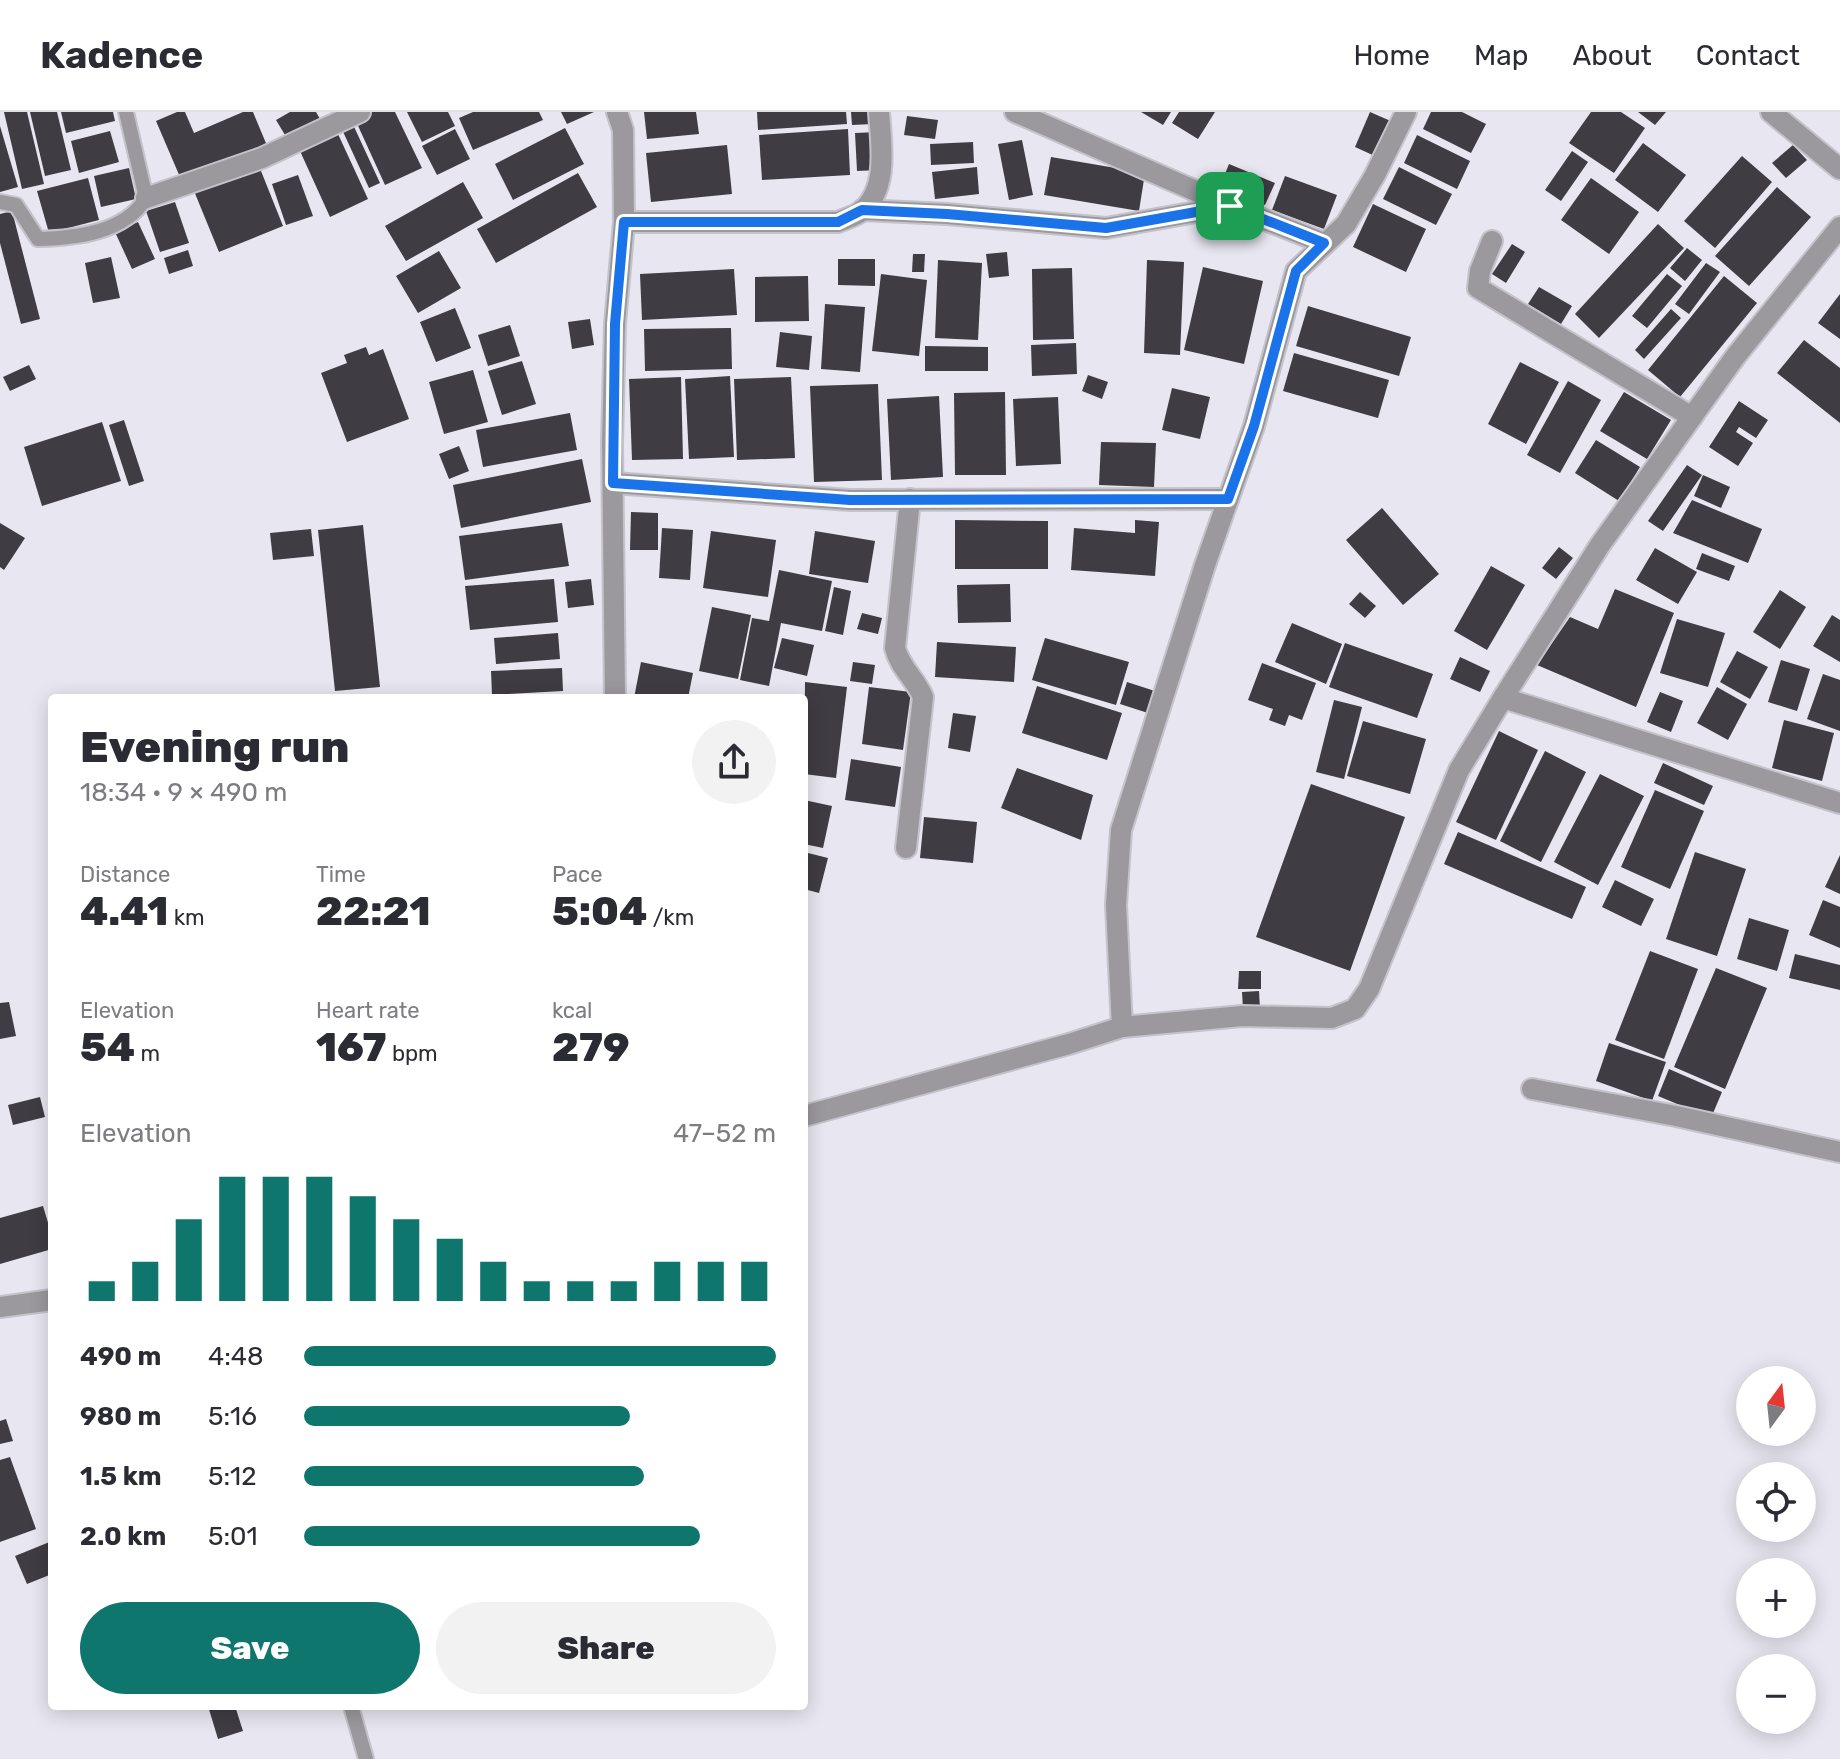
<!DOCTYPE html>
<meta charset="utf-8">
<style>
body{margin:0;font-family:Rubik,sans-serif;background:#f2f2f3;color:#2b2b33;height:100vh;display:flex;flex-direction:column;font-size:30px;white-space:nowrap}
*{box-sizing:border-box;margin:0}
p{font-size:26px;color:#7c7c81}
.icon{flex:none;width:44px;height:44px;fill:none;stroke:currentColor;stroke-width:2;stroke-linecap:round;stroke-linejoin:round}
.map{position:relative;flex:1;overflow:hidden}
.details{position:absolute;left:48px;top:582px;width:760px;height:1016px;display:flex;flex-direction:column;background:#fff;border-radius:8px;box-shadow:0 4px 20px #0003}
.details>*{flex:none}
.needle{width:52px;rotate:15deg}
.controls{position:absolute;left:1736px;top:1254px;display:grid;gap:16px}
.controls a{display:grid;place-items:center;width:80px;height:80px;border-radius:50%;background:#fff;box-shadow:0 4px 20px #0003;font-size:40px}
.pin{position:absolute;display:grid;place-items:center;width:68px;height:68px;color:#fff;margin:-34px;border-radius:16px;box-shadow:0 4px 12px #0006}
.round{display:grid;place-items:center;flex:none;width:84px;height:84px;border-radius:42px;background:#f2f2f3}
.summary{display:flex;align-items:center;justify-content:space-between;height:136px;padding:0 32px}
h1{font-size:44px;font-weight:800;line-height:60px}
.figures{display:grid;grid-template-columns:repeat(3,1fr);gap:12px;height:136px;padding:8px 32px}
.figures div{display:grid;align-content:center}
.figures b{font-size:40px;font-weight:800}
.figures small{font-size:22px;font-weight:400}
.figures p{font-size:22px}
.chart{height:224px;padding:16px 32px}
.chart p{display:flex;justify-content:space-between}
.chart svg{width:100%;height:144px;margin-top:8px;stroke:#0f766e;stroke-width:6}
.button{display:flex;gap:16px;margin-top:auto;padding:16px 32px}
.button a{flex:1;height:92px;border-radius:48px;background:#0f766e;color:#fff;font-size:32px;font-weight:800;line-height:92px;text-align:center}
.button a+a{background:#f2f2f3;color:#2b2b33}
ul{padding:0 32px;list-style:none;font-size:26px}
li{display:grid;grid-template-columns:128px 96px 1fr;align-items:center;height:60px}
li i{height:20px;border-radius:10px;background:#0f766e}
header{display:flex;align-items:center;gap:48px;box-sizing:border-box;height:112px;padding:0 40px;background:#fff;border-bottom:2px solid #e1e1e2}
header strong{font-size:38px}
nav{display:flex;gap:44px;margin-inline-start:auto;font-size:28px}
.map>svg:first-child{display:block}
.building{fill:#3f3c44}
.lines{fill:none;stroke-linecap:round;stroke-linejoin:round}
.lane-casing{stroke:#c4c3cc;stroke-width:18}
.street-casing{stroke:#c4c3cc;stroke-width:24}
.lane{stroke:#9b999d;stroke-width:14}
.street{stroke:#9b999d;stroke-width:20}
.route-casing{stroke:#fff;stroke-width:16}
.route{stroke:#1a73e8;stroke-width:10}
</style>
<header>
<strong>Kadence</strong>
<nav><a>Home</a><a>Map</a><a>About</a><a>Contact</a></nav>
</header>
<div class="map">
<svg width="1840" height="1647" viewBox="0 0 1840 1647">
<rect width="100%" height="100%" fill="#e8e7f1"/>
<g class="building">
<path d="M 4,0 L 27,0 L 44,72 L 22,77 Z"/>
<path d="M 30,0 L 57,0 L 71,58 L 45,64 Z"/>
<path d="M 61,0 L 113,0 L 115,9 L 66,21 Z"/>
<path d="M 177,0 L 185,0 L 194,21 L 243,0 L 253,0 L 268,36 L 183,72 L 156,9 Z"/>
<path d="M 290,0 L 316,0 L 324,14 L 291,33 L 276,8 Z"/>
<path d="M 366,0 L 395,0 L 422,56 L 385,73 L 354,5 Z"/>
<path d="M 407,0 L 448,0 L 455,14 L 422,30 Z"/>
<path d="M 473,0 L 539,0 L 543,8 L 473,38 L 459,6 Z"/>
<path d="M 561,0 L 594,0 L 567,12 Z"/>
<path d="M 644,0 L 696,0 L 699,22 L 647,27 Z"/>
<path d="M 757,0 L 846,0 L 847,12 L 758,18 Z"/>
<path d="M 851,0 L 872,0 L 873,12 L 852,13 Z"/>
<path d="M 1141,0 L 1171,0 L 1163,13 Z"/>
<path d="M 1179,0 L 1215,0 L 1198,27 L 1172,11 Z"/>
<path d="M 1370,0 L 1393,10 L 1377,45 L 1355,35 Z"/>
<path d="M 1431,0 L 1462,0 L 1486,12 L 1471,41 L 1423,17 Z"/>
<path d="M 1591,0 L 1621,0 L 1645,16 L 1614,61 L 1569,31 Z"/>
<path d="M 1638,0 L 1666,0 L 1655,13 Z"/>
<path d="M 907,4 L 938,8 L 935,27 L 904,23 Z"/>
<path d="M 350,6 L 380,71 L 369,76 L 339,11 Z"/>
<path d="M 0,14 L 18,75 L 0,80 Z"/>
<path d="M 565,16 L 584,52 L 513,88 L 495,52 Z"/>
<path d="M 455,17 L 470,47 L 437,63 L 422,34 Z"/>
<path d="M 848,17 L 850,63 L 762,68 L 759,23 Z"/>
<path d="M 110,19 L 119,50 L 79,61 L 71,29 Z"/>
<path d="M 877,20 L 879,58 L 857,59 L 855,21 Z"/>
<path d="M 338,22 L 368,87 L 330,105 L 300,39 Z"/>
<path d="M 1417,23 L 1470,49 L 1457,77 L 1404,51 Z"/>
<path d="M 1022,28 L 1033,83 L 1009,88 L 998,32 Z"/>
<path d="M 973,30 L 974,51 L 931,53 L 930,32 Z"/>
<path d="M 1643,31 L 1686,63 L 1658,100 L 1615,68 Z"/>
<path d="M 727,33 L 732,82 L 651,90 L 646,41 Z"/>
<path d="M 1793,33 L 1807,48 L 1786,66 L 1772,51 Z"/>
<path d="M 1572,39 L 1588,50 L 1561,89 L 1545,78 Z"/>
<path d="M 1742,44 L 1772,70 L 1715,136 L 1684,109 Z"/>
<path d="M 1051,45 L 1145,61 L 1139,99 L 1044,83 Z"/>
<path d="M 1229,52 L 1275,71 L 1265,93 L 1220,74 Z"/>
<path d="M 259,54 L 283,114 L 219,140 L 194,79 Z"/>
<path d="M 977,55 L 979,82 L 935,87 L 932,60 Z"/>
<path d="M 1399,55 L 1452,82 L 1436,113 L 1383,87 Z"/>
<path d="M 129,56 L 136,87 L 101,95 L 94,64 Z"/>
<path d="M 578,61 L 597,95 L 496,151 L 477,117 Z"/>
<path d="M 298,63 L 313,104 L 286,113 L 272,72 Z"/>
<path d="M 1285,64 L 1337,83 L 1324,117 L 1272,98 Z"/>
<path d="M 88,66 L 99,108 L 49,121 L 37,79 Z"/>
<path d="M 1591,66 L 1639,100 L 1609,142 L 1561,108 Z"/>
<path d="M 463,70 L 483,106 L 406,149 L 385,114 Z"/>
<path d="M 1777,75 L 1811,105 L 1749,174 L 1715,144 Z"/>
<path d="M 175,90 L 189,131 L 160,140 L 146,99 Z"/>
<path d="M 1373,92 L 1426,117 L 1406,160 L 1353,135 Z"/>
<path d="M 12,99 L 40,207 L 21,212 L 0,131 L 0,102 Z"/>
<path d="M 138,110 L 155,147 L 132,157 L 115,120 Z"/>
<path d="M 1658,112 L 1684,136 L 1599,226 L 1575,202 Z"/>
<path d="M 1512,132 L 1525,140 L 1506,171 L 1492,162 Z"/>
<path d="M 1687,136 L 1702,148 L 1685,169 L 1670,156 Z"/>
<path d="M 188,138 L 193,154 L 169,162 L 164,146 Z"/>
<path d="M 439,139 L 461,176 L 418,201 L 396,164 Z"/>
<path d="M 1007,140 L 1009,164 L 989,166 L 986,142 Z"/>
<path d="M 913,142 L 925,142 L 924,160 L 912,160 Z"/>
<path d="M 111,145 L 120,186 L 93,191 L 85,151 Z"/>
<path d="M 838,147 L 875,147 L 875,174 L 838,173 Z"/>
<path d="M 938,148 L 982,151 L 978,228 L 935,226 Z"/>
<path d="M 1147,148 L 1184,150 L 1180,243 L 1144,241 Z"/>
<path d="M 1706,151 L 1720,160 L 1689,202 L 1675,192 Z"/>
<path d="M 1203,155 L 1263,169 L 1244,252 L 1184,238 Z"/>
<path d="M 1072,156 L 1074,227 L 1033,228 L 1032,157 Z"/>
<path d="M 734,157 L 737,203 L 642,208 L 640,162 Z"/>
<path d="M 881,162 L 927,168 L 919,244 L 872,239 Z"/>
<path d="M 1667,162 L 1682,174 L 1647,216 L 1632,204 Z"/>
<path d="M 808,164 L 809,209 L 755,210 L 755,165 Z"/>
<path d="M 1724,164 L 1757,191 L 1680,285 L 1648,258 Z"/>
<path d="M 1539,175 L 1572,194 L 1561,212 L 1528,192 Z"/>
<path d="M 1840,182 L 1840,227 L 1818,211 Z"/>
<path d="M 825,192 L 865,195 L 860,260 L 821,257 Z"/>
<path d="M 1308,194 L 1411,225 L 1399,264 L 1296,234 Z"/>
<path d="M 455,196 L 471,236 L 436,250 L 420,210 Z"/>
<path d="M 1671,197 L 1681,206 L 1644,247 L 1635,238 Z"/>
<path d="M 590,207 L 594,233 L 572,237 L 568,210 Z"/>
<path d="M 510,213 L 520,244 L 488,254 L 478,223 Z"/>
<path d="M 731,216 L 732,257 L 645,259 L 644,217 Z"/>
<path d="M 780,220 L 812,224 L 809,258 L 776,255 Z"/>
<path d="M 1804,228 L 1840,256 L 1840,311 L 1777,261 Z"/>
<path d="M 1076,231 L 1077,262 L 1032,264 L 1031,233 Z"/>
<path d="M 925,234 L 988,235 L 988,259 L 925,259 Z"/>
<path d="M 366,235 L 369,243 L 383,237 L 409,307 L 347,330 L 321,261 L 347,251 L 344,243 Z"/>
<path d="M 1294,241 L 1389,268 L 1378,306 L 1283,279 Z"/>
<path d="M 522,249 L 536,292 L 502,303 L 488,259 Z"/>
<path d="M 1520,250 L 1559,270 L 1526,332 L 1488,312 Z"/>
<path d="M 29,253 L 36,267 L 10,279 L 3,265 Z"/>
<path d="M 473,258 L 488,310 L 444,322 L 429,270 Z"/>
<path d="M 1088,263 L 1108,270 L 1102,287 L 1082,279 Z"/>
<path d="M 730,264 L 734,345 L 689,347 L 685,267 Z"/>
<path d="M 681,265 L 683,347 L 632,348 L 629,267 Z"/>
<path d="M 791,265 L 795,346 L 737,348 L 734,267 Z"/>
<path d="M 1568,269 L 1601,288 L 1560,361 L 1527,343 Z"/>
<path d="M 878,272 L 882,368 L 814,370 L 810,274 Z"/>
<path d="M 1172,276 L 1210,285 L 1200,327 L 1162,318 Z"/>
<path d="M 1005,280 L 1006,363 L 955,363 L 954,281 Z"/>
<path d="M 1624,280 L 1671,308 L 1647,347 L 1600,319 Z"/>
<path d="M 939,284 L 943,365 L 891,368 L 887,287 Z"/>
<path d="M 1058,285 L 1061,352 L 1016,354 L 1013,287 Z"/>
<path d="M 1739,289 L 1768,308 L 1756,326 L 1739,315 L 1736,320 L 1753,331 L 1738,354 L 1709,335 Z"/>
<path d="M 570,301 L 577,338 L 483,355 L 476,318 Z"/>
<path d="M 124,308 L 144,369 L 129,374 L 109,313 Z"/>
<path d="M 102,310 L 121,369 L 42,394 L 24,335 Z"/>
<path d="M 1596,328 L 1640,355 L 1619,389 L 1575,361 Z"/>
<path d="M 1101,330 L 1156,331 L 1154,375 L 1099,373 Z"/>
<path d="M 459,334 L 469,359 L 449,367 L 439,342 Z"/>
<path d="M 582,347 L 591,390 L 461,416 L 453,373 Z"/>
<path d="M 1687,353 L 1702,363 L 1663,419 L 1648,409 Z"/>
<path d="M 1703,363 L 1730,375 L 1721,396 L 1694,384 Z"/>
<path d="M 1692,388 L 1762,417 L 1748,451 L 1673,421 Z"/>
<path d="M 1382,396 L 1439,462 L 1403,493 L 1346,428 Z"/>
<path d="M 631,400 L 658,401 L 658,438 L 630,438 Z"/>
<path d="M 955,408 L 1048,409 L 1048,457 L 955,457 Z"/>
<path d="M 1135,408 L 1159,410 L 1155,464 L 1071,458 L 1074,416 L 1135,421 Z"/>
<path d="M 0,411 L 25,426 L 4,458 L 0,455 Z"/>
<path d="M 562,411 L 569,454 L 465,468 L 459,424 Z"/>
<path d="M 363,413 L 380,575 L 335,579 L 318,418 Z"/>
<path d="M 662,416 L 693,418 L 690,468 L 659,466 Z"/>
<path d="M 311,417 L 314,444 L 273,448 L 270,421 Z"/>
<path d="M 711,419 L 776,428 L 768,485 L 703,476 Z"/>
<path d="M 815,419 L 875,429 L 868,471 L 809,462 Z"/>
<path d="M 1559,435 L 1573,446 L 1556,467 L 1542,456 Z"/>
<path d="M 1655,436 L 1697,460 L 1678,492 L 1636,468 Z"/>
<path d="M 1702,441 L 1735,454 L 1729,469 L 1696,457 Z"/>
<path d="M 1491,454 L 1525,473 L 1487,538 L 1454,519 Z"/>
<path d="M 779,458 L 832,469 L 822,519 L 781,511 L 769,574 L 740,568 L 752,506 L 769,509 Z"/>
<path d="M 554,467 L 558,510 L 470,518 L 465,474 Z"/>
<path d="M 591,467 L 594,493 L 568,496 L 565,470 Z"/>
<path d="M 1010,472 L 1011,510 L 958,511 L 957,473 Z"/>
<path d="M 834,475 L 851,479 L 843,523 L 825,519 Z"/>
<path d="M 1615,477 L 1674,501 L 1636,595 L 1537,553 L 1570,505 L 1598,517 Z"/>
<path d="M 1780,478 L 1806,495 L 1780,537 L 1753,520 Z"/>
<path d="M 1360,480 L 1376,494 L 1365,506 L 1349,492 Z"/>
<path d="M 712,495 L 751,503 L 738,567 L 699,559 Z"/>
<path d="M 862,501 L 882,506 L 878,522 L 857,517 Z"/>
<path d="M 1832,503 L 1840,508 L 1840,550 L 1813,534 Z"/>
<path d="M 1677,507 L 1725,521 L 1708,575 L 1660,561 Z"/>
<path d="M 1292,511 L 1342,532 L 1326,572 L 1275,550 Z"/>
<path d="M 558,521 L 560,547 L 496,552 L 494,526 Z"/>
<path d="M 782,526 L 814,533 L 807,564 L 774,556 Z"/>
<path d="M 1045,526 L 1129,550 L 1116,593 L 1032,568 Z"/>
<path d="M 937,530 L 1016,535 L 1014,570 L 935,565 Z"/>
<path d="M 1345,531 L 1433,562 L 1417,606 L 1329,575 Z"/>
<path d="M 1737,539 L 1768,555 L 1750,587 L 1720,570 Z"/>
<path d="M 1460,545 L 1490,559 L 1480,580 L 1450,567 Z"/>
<path d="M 1781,548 L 1810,557 L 1797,599 L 1768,590 Z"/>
<path d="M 641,550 L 693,561 L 688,586 L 634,586 Z"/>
<path d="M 853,550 L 875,553 L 872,572 L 850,569 Z"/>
<path d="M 1262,551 L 1316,571 L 1302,608 L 1289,603 L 1285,614 L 1269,608 L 1273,597 L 1248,588 Z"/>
<path d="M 562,556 L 563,579 L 492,583 L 491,559 Z"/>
<path d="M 1823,562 L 1840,568 L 1840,619 L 1807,607 Z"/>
<path d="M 805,570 L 847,575 L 836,666 L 804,662 Z"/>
<path d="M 1127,570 L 1158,580 L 1151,602 L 1120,592 Z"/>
<path d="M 1037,574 L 1122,601 L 1107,648 L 1022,621 Z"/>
<path d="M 869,575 L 911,580 L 903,638 L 862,632 Z"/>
<path d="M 1717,575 L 1747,592 L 1728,628 L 1697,611 Z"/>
<path d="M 1660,580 L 1683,589 L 1671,620 L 1647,610 Z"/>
<path d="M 1334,588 L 1362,595 L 1344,667 L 1316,660 Z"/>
<path d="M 953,601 L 976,604 L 970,640 L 948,636 Z"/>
<path d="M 1784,608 L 1834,621 L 1822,669 L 1772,656 Z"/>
<path d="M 1363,609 L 1426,627 L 1410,682 L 1347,664 Z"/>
<path d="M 1499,619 L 1538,638 L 1496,728 L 1456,710 Z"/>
<path d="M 1545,639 L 1586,660 L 1541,750 L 1500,729 Z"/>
<path d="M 851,647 L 901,655 L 895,695 L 845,688 Z"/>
<path d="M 1663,651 L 1713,674 L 1704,693 L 1654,671 Z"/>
<path d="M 1017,656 L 1093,683 L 1081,728 L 1001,696 Z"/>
<path d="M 1600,662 L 1644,684 L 1598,773 L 1554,750 Z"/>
<path d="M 1311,672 L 1405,705 L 1350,859 L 1256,825 Z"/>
<path d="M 1655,678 L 1704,699 L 1670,777 L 1621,755 Z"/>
<path d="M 804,688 L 832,694 L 823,736 L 804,732 Z"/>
<path d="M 924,705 L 977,710 L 973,751 L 920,746 Z"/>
<path d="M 1458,720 L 1586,775 L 1572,807 L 1444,752 Z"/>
<path d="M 804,740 L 828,746 L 819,781 L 804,777 Z"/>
<path d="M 1695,740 L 1746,757 L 1717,844 L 1666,827 Z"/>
<path d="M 1840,743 L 1840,782 L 1825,775 Z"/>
<path d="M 1615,768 L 1654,787 L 1641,814 L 1602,795 Z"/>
<path d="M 1823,788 L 1840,795 L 1840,836 L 1809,823 Z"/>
<path d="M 1749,806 L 1789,818 L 1777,859 L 1737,847 Z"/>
<path d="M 1650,839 L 1698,857 L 1664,947 L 1615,928 Z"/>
<path d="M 1795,842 L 1840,853 L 1840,878 L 1789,866 Z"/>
<path d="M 1716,856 L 1767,876 L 1725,977 L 1674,955 Z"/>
<path d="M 1239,859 L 1261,859 L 1261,877 L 1238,877 Z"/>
<path d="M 1259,879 L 1260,897 L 1243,897 L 1242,880 Z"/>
<path d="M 9,890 L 16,924 L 0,927 L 0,891 Z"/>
<path d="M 1609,931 L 1666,950 L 1652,989 L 1596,969 Z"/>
<path d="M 1669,957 L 1722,980 L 1711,1006 L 1658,984 Z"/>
<path d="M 40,985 L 45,1005 L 13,1013 L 8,993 Z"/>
<path d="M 43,1094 L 52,1124 L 52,1137 L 0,1152 L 0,1106 Z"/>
<path d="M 6,1307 L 13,1329 L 0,1332 L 0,1309 Z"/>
<path d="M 10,1345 L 36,1417 L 0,1430 L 0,1348 Z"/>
<path d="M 52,1429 L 52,1462 L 27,1472 L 15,1444 Z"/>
<path d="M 208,1594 L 235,1594 L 243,1619 L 218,1627 Z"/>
</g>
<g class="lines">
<defs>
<g id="lane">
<path d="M 0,90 L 16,93 L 38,127 C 75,126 125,121 146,86 L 126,0"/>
<path d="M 351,1594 L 366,1647"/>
</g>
<g id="street">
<path d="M 1015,0 L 1230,94 L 1324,131"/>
<path d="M 1771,0 L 1840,57"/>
<path d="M 146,86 L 262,46 L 360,0"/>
<path d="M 862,98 L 947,102 L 1106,116 L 1230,94"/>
<path d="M 624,110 L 838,110 C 845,107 855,104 862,99 C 889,76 881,31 879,0"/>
<path d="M 1492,129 L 1480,159 L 1478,176 L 1692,305"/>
<path d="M 613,371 L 850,388 L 1228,387"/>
<path d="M 615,586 L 612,331 L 615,212 L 624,110 L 623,18 L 617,0"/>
<path d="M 1503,586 L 1840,691"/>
<path d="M 906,736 L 923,585 C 915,566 900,556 895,536 L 910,387"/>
<path d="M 1122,915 L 1116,793 L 1121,718 L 1205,453 L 1254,314 L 1296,159 L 1346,112 L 1375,63 L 1406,0"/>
<path d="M 1532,977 L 1676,1004 L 1840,1040"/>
<path d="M 804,1004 L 1069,932 L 1122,915 L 1242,904 L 1332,906 L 1355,897 L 1369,877 L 1459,658 L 1503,586 L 1600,433 L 1735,245 L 1840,115"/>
<path d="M 0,1195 L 52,1188"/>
</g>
</defs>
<use href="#lane" class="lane-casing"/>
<use href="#street" class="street-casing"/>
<use href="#lane" class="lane"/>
<use href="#street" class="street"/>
</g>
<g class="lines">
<defs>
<path id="route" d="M 1230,94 L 1324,131 L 1296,159 L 1254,314 L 1228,387 L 850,388 L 613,371 L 615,212 L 624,110 L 838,110 L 862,98 L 947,102 L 1106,116 Z"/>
</defs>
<use href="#route" class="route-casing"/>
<use href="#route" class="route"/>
</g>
</svg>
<div class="controls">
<a><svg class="needle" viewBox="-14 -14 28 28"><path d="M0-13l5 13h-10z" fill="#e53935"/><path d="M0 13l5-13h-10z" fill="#7c7c81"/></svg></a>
<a><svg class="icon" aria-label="locate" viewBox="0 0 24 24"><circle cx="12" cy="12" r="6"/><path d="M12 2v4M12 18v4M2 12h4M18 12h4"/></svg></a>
<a>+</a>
<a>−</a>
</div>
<div class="pin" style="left:1230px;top:94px;background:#1e9e55"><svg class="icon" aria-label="arrive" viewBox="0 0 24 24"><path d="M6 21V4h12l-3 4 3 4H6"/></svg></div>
<section class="details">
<div class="summary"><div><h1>Evening run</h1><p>18:34 · 9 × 490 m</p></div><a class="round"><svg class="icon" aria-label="share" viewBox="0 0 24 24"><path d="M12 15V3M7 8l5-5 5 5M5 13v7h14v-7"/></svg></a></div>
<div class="figures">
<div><p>Distance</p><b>4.41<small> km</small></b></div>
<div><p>Time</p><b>22:21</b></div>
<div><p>Pace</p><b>5:04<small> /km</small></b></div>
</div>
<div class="figures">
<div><p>Elevation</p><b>54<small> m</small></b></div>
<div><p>Heart rate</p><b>167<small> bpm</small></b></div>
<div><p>kcal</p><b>279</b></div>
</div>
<div class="chart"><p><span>Elevation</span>47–52 m</p>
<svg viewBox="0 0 160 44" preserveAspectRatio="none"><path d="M5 44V38M15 44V32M25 44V19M35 44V6M45 44V6M55 44V6M65 44V12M75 44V19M85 44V25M95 44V32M105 44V38M115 44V38M125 44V38M135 44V32M145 44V32M155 44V32"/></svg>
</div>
<ul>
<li><b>490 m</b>4:48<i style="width:100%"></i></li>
<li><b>980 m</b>5:16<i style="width:69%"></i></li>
<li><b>1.5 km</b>5:12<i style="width:72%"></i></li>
<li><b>2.0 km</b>5:01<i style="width:84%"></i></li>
</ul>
<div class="button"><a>Save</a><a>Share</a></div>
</section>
</div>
